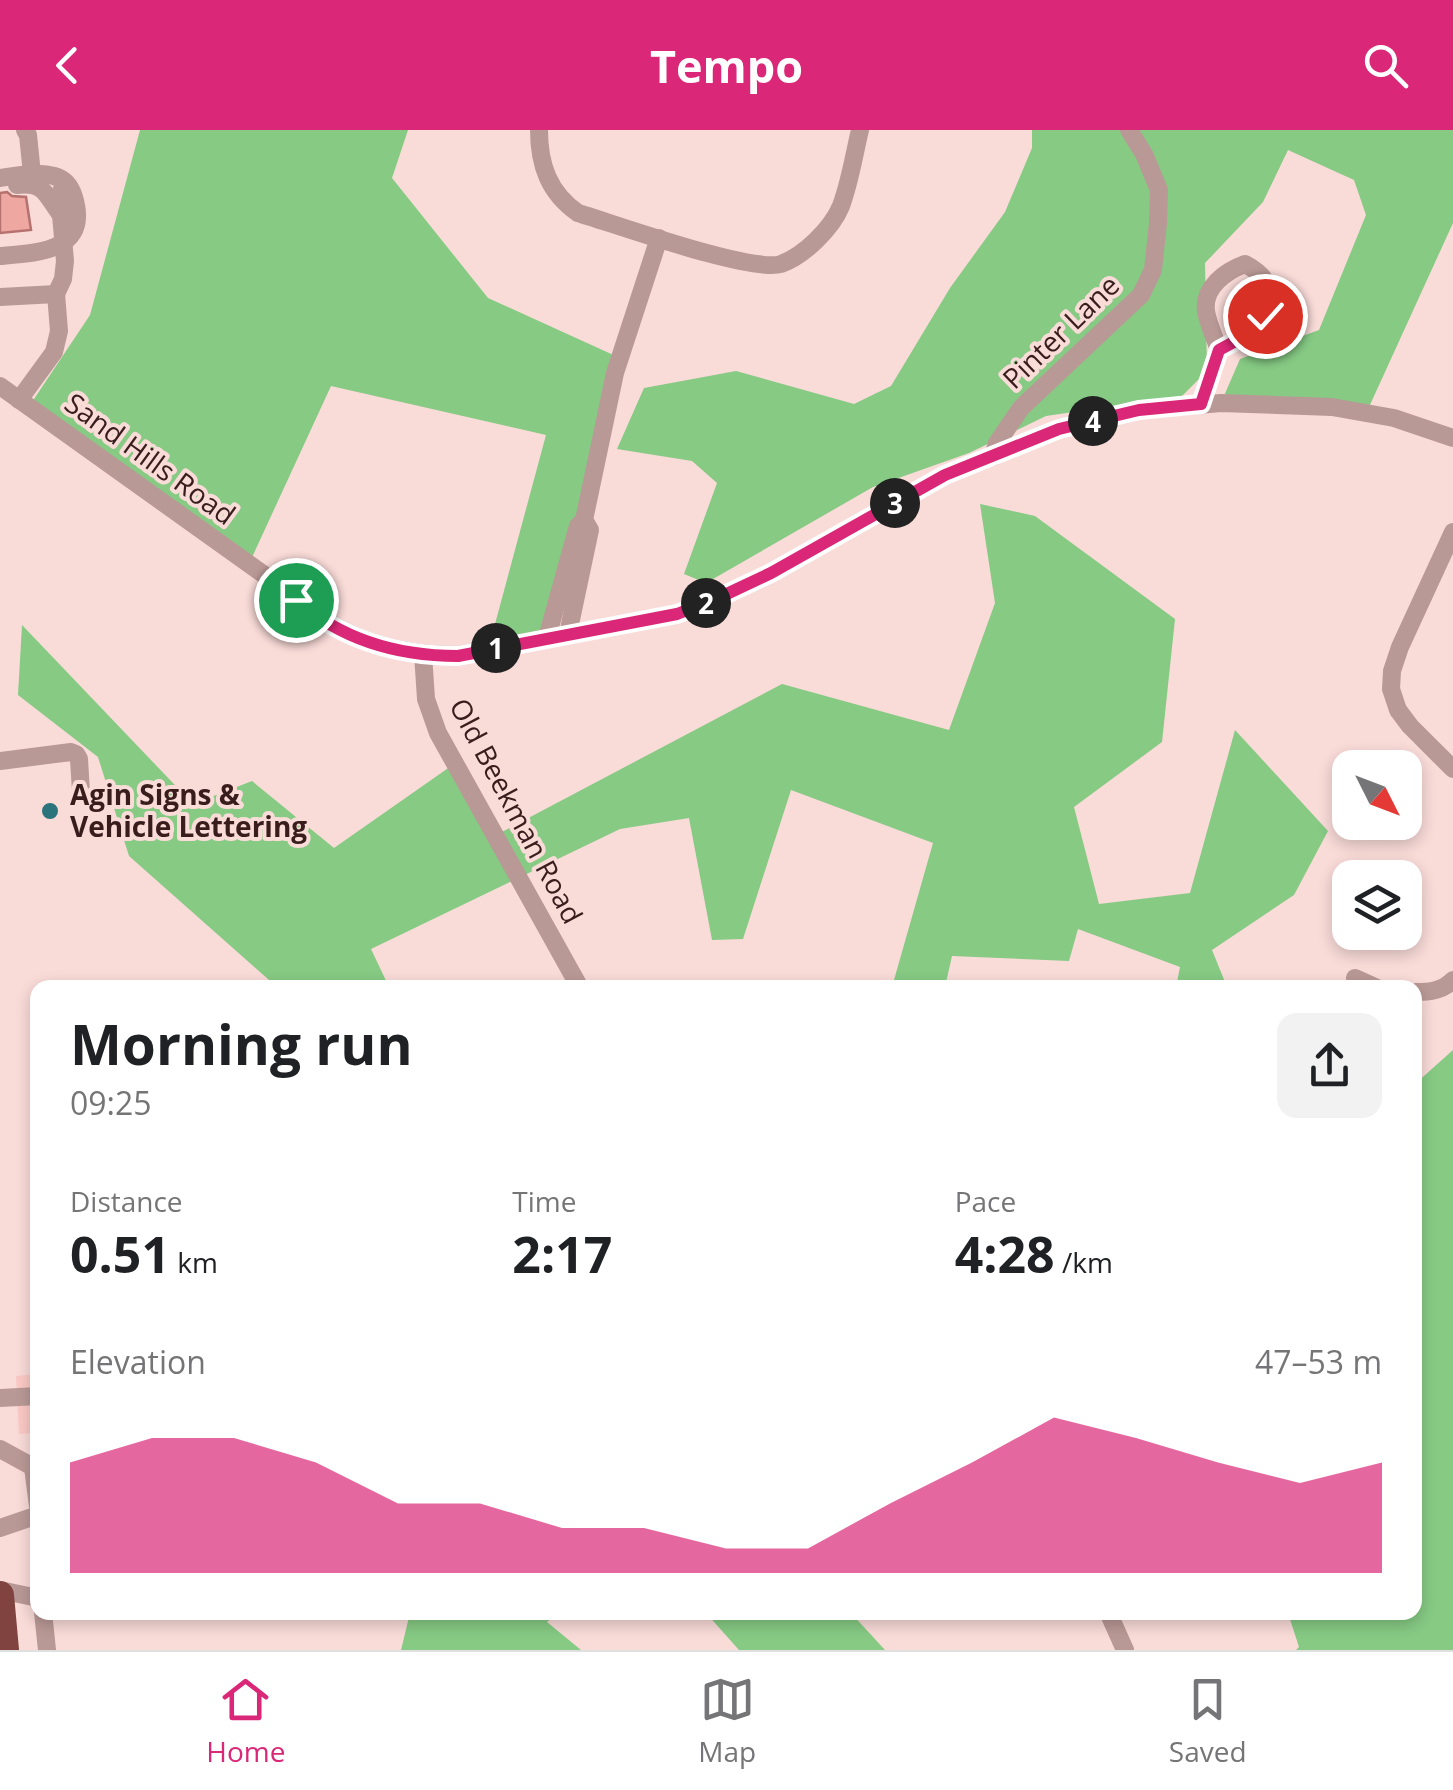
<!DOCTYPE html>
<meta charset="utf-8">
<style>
body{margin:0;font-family:"Open Sans",sans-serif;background:#f2f2f2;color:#202124;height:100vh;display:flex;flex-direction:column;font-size:38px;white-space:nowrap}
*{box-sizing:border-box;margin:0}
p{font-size:32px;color:#757577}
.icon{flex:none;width:55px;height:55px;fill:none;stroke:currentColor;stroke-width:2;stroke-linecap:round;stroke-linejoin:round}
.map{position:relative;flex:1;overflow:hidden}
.details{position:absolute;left:30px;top:850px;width:1392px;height:640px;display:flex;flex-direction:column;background:#fff;border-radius:20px;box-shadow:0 5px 15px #0003}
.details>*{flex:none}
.needle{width:65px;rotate:132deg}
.controls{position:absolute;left:1332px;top:620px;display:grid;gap:20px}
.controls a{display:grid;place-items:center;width:90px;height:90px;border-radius:20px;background:#fff;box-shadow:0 5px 15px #0003;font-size:50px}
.pin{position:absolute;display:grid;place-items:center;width:85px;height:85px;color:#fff;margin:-42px;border:5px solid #fff;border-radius:50%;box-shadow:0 2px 10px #0007}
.km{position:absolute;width:50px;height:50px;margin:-25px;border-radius:50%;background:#222;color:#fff;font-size:28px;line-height:50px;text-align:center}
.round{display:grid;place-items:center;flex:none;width:105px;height:105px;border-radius:20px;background:#f2f2f2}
.overview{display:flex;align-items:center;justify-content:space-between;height:170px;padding:0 40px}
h1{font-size:55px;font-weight:700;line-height:75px}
.stats{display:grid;grid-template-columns:repeat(3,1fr);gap:15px;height:170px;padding:10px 40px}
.stats div{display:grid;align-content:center}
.stats b{font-size:50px;font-weight:700}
.stats small{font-size:28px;font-weight:400}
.stats p{font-size:28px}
.chart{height:280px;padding:20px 40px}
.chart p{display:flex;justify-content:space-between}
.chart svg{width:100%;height:180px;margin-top:10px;fill:#db2777;opacity:.7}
header{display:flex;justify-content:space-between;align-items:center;height:130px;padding:0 40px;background:#db2777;color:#fff;font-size:45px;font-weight:700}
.tab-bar{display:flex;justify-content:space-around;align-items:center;height:140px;border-top:2px solid #e0e0e0;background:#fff;font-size:28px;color:#757577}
.tab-bar a{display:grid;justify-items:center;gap:5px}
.tab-bar .active{color:#db2777}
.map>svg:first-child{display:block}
.built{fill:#fbc9c5}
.green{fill:#86ca84}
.building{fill:#efa7a2;stroke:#b5726e;stroke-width:2.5}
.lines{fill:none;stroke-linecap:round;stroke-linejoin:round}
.minor{stroke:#b99996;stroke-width:18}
.highway{stroke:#814340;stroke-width:28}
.route-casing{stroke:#fff;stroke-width:20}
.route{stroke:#db2777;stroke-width:12}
.poi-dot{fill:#2b747b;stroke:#f9dbd8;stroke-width:4}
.labels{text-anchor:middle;stroke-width:8;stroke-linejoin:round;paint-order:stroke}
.street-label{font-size:28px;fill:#381d1c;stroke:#f9dbd8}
.poi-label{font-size:28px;font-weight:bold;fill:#381d1c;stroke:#f9dbd8;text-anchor:start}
</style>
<header><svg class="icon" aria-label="back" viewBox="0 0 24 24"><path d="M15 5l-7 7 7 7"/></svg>Tempo<svg class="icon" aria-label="search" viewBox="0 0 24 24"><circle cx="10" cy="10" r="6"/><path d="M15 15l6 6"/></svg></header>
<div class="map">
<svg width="1453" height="1520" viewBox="0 0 1453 1520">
<rect width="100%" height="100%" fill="#f9dbd8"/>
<path class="built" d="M 37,1244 L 37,1303 L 19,1304 L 16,1246 Z"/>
<g class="green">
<path d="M 140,0 L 408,0 L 392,48 L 488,168 L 620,228 L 546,512 L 488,520 L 546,305 L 331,256 L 248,436 L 28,278 L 90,185 Z"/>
<path d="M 1032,0 L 1453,0 L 1453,93 L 1364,288 L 1220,275 L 1240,229 L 1319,200 L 1366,85 L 1354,50 L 1288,20 L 1263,72 L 1205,133 L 1207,241 L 1182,266 L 1046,286 L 969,323 L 873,357 L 706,453 L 684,444 L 717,353 L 692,331 L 617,319 L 644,258 L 736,241 L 854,274 L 891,256 L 950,158 L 1005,82 L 1032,18 Z"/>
<path d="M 980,374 L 1035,386 L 1175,489 L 1162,612 L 1074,677 L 1099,774 L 1190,763 L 1235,600 L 1328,701 L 1294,765 L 1212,820 L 1227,857 L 1176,857 L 1180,837 L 1078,799 L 1069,831 L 952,826 L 945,857 L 892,857 L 933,713 L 791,660 L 743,809 L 712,810 L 689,688 L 620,699 L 371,819 L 389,857 L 277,857 L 129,726 L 98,627 L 18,565 L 22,495 L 193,674 L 252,651 L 334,718 L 454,634 L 498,704 L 782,554 L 949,600 L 995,473 Z"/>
<path d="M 1453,920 L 1453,1520 L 1296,1520 L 1299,1517 L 1288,1483 L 1415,1482 L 1415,954 Z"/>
<path d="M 410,1483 L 558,1483 L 547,1492 L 581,1520 L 401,1520 Z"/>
<path d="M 706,1483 L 851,1483 L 885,1520 L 739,1520 Z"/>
</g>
<path class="building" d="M 7,62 L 12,66 L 26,67 L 31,100 L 0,103 L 0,63 Z"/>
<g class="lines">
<g class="minor">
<path d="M 25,0 L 28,5 L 32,44"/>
<path d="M 539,0 C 539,35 549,63 578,83 C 615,94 751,143 781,134 C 804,126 832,98 841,76 C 850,52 854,25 860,0"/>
<path d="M 0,48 C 17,46 37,41 54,46 C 65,49 71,57 74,67 C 90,121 39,123 0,126"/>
<path d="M 17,55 C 45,52 45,64 61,85"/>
<path d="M 56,164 L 63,149 L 65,131 L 61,85 L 67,71 L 62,59"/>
<path d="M 0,167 L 56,164 L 59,201 L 54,222 L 19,270"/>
<path d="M 0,256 L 284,459 C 336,506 388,525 458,525 L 677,484 L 716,469 L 771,443 L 945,345 L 1059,299 L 1139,280 L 1221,273 L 1332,277 L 1394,288 L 1453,308"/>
<path d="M 1201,274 L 1219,220 C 1230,214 1245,208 1254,199 C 1280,176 1274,149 1245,134 C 1226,141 1203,157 1206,181 C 1208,194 1215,208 1219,220"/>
<path d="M 993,327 L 997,313 L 1021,278 L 1141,165 L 1153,140 L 1158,93 L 1159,60 L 1144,24 L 1129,0"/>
<path d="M 1453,402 L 1400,517 L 1392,541 L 1391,559 L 1398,580 L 1410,596 L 1453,639"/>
<path d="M 568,504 L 590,400 L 584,390"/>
<path d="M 547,508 L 578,396 L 584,390 L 615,243 L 659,108"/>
<path d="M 423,524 L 426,569 L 438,603 L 580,858"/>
<path d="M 0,631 L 71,622 L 76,624 L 79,629 L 81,662"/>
<path d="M 1355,848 L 1377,858"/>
<path d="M 1415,862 C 1430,862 1442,861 1453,850"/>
<path d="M 0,1268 L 38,1266"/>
<path d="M 0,1319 L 33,1337 L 38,1376"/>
<path d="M 0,1398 L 38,1385"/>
<path d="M 0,1460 L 38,1468"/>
<path d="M 43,1482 L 47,1520"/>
<path d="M 1108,1482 L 1125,1520"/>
</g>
<path class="highway" d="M 0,1465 L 5,1520"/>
</g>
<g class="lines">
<defs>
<path id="route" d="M 296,470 C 342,510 398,526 458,526 L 677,484 L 716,469 L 771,443 L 945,345 L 1059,299 L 1139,280 L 1201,274 L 1219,220 L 1254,201 L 1265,186"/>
</defs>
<use href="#route" class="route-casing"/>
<use href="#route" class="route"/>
</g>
<circle class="poi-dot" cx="50" cy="681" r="10"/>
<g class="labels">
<g class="street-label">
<text transform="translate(1061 202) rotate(-44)" y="10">Pinter Lane</text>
<text transform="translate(150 329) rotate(36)" y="10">Sand Hills Road</text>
<text transform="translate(516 681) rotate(62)" y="10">Old Beekman Road</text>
</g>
<g class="poi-label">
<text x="70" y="675">Agin Signs &amp;<tspan x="70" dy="32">Vehicle Lettering</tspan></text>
</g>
</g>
</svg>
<div class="controls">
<a><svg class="needle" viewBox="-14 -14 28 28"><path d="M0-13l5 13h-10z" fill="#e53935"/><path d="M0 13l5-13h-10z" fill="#757577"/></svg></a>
<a><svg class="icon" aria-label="layers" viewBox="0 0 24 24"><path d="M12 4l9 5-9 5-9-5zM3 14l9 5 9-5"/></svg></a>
</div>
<div class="pin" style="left:296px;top:470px;background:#1e9e55"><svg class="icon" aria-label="arrive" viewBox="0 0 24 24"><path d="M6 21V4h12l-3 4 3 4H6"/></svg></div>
<div class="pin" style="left:1265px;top:186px;background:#d93025"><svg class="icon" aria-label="check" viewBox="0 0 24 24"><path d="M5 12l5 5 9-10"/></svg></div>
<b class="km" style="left:496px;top:518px">1</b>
<b class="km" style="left:706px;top:473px">2</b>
<b class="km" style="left:895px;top:373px">3</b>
<b class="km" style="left:1093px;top:291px">4</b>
<section class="details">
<div class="overview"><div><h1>Morning run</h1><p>09:25</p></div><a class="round"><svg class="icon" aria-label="share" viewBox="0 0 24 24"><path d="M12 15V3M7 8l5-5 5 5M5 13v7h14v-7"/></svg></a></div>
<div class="stats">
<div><p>Distance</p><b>0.51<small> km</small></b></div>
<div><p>Time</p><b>2:17</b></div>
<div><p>Pace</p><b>4:28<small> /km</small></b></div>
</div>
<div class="chart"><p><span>Elevation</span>47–53 m</p>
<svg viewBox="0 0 160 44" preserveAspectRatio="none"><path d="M0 44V17L10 11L20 11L30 17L40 27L50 27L60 33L70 33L80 38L90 38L100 27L110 17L120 6L130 11L140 17L150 22L160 17V44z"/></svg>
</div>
</section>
</div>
<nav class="tab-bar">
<a class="active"><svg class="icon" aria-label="home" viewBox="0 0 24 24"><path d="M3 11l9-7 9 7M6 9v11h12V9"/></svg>Home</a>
<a><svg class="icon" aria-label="map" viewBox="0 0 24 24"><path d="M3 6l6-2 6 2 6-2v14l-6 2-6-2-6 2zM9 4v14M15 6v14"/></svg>Map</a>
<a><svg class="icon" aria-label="saved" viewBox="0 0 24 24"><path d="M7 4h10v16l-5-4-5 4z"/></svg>Saved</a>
</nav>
